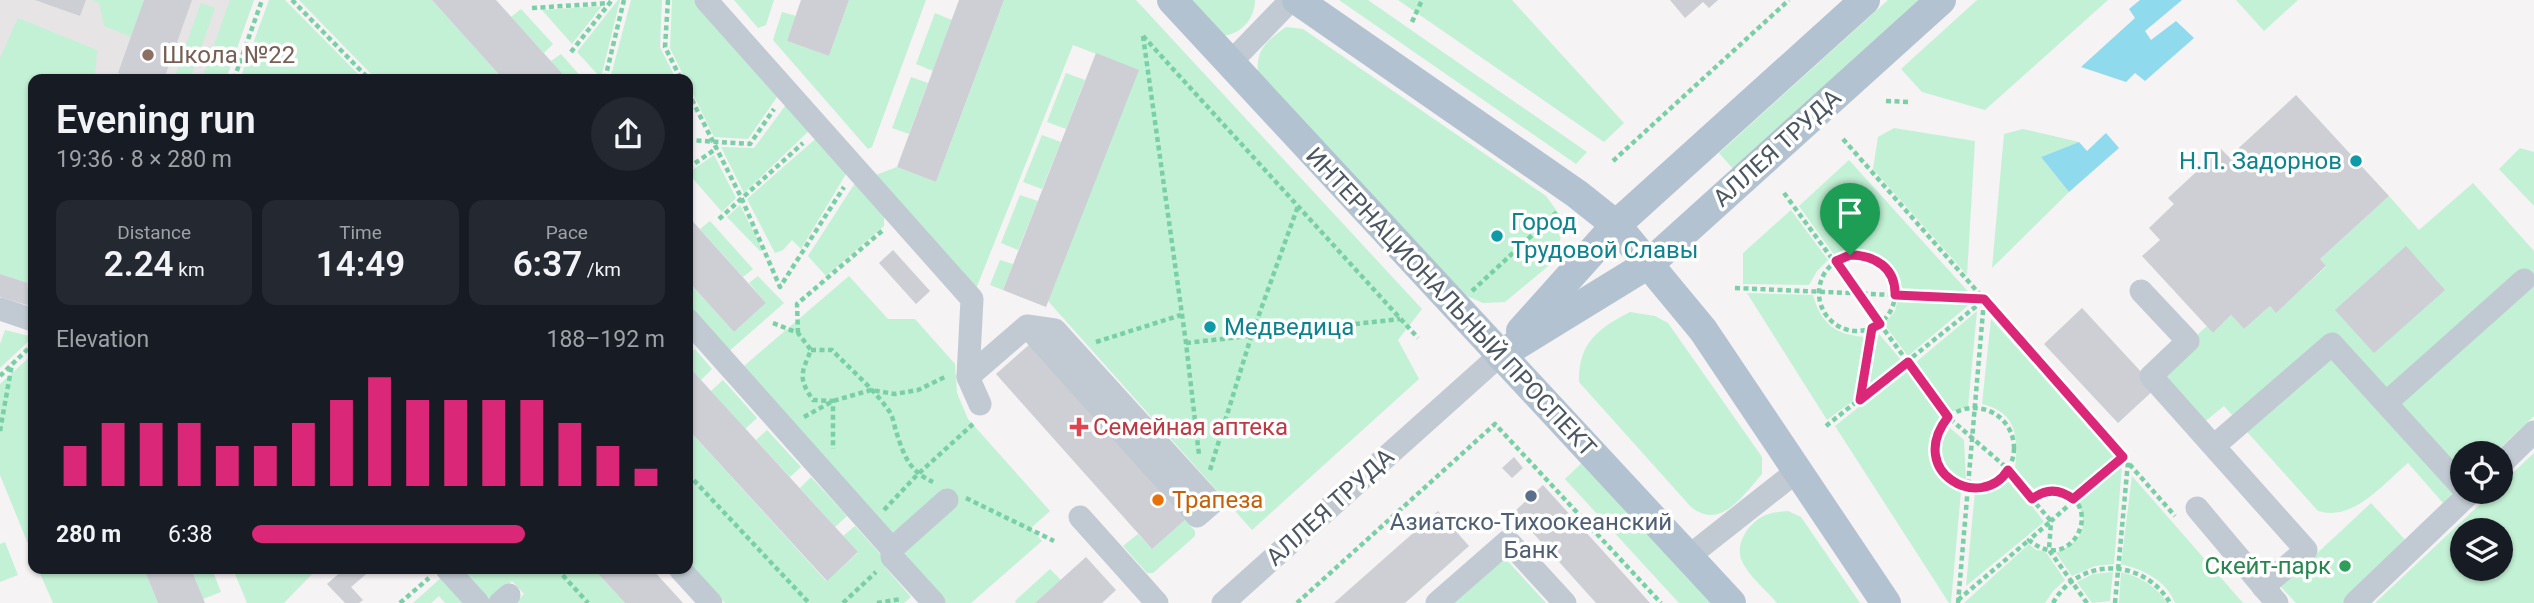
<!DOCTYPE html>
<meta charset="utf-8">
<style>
body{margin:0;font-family:Roboto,sans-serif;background:#242831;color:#f1f3f6;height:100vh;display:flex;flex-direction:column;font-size:26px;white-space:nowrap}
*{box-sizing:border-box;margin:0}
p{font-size:23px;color:#9ea1a6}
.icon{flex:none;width:38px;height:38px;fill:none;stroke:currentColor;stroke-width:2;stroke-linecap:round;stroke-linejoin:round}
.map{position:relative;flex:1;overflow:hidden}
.sheet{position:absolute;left:28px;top:74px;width:665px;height:500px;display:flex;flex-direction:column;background:#171b24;border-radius:14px;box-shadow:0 2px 5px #0004}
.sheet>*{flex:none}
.controls{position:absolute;left:2450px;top:441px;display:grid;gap:14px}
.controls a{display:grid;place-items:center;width:63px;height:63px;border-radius:50%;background:#171b24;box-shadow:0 2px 5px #0004;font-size:35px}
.pin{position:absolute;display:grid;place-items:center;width:60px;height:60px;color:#fff;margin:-72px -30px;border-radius:50% 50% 50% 0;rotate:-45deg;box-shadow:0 0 7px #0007}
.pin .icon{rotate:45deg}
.round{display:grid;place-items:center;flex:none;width:74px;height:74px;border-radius:37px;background:#242831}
.summary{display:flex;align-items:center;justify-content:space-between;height:119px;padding:0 28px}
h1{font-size:38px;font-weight:600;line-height:52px}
.figures{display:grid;grid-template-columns:repeat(3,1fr);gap:10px;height:119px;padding:7px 28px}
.figures div{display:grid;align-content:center;border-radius:14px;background:#242831;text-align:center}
.figures b{font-size:35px;font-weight:600}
.figures small{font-size:19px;font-weight:400}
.figures p{font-size:19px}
.chart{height:196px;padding:14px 28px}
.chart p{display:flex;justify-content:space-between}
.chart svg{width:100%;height:126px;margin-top:7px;stroke:#db2777;stroke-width:6}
ul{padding:0 28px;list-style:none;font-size:23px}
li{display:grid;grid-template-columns:112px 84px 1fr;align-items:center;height:52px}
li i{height:18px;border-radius:9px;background:#db2777}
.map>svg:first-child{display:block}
.education{fill:#e6e4e5}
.green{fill:#c3f1d5;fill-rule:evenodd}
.water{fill:#90daee}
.building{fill:#cdcfd5}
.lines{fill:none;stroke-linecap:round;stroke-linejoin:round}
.path{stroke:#7ad0a6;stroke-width:4.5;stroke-dasharray:5 3.5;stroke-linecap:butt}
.minor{stroke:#c1cad2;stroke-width:23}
.major{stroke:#b3c2d1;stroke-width:30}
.route-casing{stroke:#fff;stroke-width:14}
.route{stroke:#db2777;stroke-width:9}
.education-dot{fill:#8d6e63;stroke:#fff;stroke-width:2.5}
.culture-dot{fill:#0f9aa8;stroke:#fff;stroke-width:2.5}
.health-dot{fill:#e0444e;stroke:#fff;stroke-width:2.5}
.service-dot{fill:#5c6f8a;stroke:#fff;stroke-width:2.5}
.food-dot{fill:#e8710a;stroke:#fff;stroke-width:2.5}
.leisure-dot{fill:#2e9e5b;stroke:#fff;stroke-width:2.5}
.labels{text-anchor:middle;stroke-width:7;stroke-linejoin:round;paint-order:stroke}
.education-label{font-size:24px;fill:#785e54;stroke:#fff;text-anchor:start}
.street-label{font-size:24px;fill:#4a5661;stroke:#fff}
.culture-label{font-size:24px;fill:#0d838f;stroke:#fff;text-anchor:start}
.health-label{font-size:24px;fill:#be3a42;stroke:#fff;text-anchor:start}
.food-label{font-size:24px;fill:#c56008;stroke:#fff;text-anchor:start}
.service-label{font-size:24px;fill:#4e5e75;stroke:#fff}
.leisure-label{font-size:24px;fill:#27864d;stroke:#fff;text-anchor:end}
</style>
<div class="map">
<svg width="2534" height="603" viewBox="0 0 2534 603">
<rect width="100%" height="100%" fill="#f5f3f3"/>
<path class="education" d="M 0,0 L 254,0 L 226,79 L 33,79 L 0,205 Z"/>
<g class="green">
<path d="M 91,0 L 144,0 L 131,37 L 104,26 L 99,3 Z"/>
<path d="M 230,0 L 254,0 L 226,79 L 202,79 Z"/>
<path d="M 269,0 L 285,0 L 363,79 L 240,79 Z"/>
<path d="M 299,0 L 432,0 L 503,79 L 376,79 Z"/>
<path d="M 618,0 L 620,0 L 601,78 L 577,52 Z"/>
<path d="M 631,0 L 662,0 L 660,47 L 676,79 L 610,79 Z"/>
<path d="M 672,0 L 700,0 L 779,94 L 748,139 L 714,137 L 688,84 L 688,79 L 685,79 L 670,48 Z"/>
<path d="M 734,0 L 774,0 L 766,25 L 758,28 Z"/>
<path d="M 849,0 L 926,0 L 872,147 L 868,149 L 773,40 L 782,12 L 796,16 L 787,41 L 829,56 Z"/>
<path d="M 1004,0 L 1136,0 L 1422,309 L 1398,340 L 1419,379 L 1252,530 L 1048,301 L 1138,70 L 1073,45 L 972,299 L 865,179 L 897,167 L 936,182 Z"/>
<path d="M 1182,0 L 1255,0 C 1255,20 1239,36 1219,36 Z"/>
<path d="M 1339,0 L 1368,0 L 1587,152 L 1576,164 Z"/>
<path d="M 1398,0 L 1512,0 L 1624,123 L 1604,142 Z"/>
<path d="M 1888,0 L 1925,0 L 1736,172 L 1719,153 Z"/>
<path d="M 1977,0 L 2108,0 L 1985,110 L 1922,92 L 1901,69 Z"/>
<path d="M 2236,0 L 2298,0 L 2264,31 Z"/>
<path d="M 201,3 L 215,8 L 190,79 L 174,79 Z"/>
<path d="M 602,6 L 572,44 L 542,10 Z"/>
<path d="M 521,9 L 553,44 L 544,53 L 511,17 Z"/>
<path d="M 935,13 L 952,20 L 933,71 L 916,64 Z"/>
<path d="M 18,18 L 97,50 L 95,79 L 33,79 L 33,289 L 27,287 L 28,283 L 0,274 L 0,58 Z"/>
<path d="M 1286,27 L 1303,29 L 1546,196 L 1559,214 L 1562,234 L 1552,263 L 1505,302 L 1483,303 L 1467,296 L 1386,221 L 1258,83 C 1256,51 1260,46 1286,27 Z"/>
<path d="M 561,54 L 583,79 L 565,79 L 551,61 Z"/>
<path d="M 1066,73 L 1085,80 L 1066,129 L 1047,122 Z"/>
<path d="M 911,77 L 928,83 L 909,134 L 892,128 Z"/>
<path d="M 788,102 L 812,128 L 744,193 L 721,147 L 754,148 Z"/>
<path d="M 1894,128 L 1975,141 L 1967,275 L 1873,169 L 1878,137 Z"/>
<path d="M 2023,129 L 2079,142 L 2041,157 L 2069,192 L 1992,268 L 2004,134 Z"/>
<path d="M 820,135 L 849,169 L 801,249 L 792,240 L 783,250 L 775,253 L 747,199 Z"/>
<path d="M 1042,135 L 1061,142 L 1042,189 L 1023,182 Z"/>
<path d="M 2520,148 L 2534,152 L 2534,206 L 2499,169 Z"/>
<path d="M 714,155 L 736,198 L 722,212 L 688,173 Z"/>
<path d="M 1849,160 L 1973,297 L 1902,289 C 1890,257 1868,239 1835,256 L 1799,206 Z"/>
<path d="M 855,183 L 884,213 L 884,226 L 826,276 L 808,256 Z"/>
<path d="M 2473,183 L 2534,251 L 2534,416 L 2495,453 L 2462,453 L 2462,484 L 2443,503 L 2408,463 C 2383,484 2353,522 2318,511 L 2224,406 L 2202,424 L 2155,374 L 2207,326 L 2213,333 L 2231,315 L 2244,329 L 2270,306 L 2276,312 L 2326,267 L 2320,259 L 2389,196 L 2419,230 Z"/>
<path d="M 1020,195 L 1038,201 L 1018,250 L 1001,243 Z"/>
<path d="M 740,205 L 763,250 L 760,251 L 727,217 Z"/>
<path d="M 1791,210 L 1828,260 L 1817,271 L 1809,285 L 1743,284 L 1743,253 Z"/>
<path d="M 710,221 L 753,269 L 743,277 L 700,229 Z"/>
<path d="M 1000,260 L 1013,264 L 1003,290 L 990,285 Z"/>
<path d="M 758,276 L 784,303 L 727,353 L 688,306 L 688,281 L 734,332 L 766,303 L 749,283 Z"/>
<path d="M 849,276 L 888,319 L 915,319 L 955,364 L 957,393 L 968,419 L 1050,511 L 1031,528 L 1042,541 L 971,603 L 942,603 L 744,366 Z"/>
<path d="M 1747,293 L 1813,295 C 1821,324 1836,335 1865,337 L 1854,400 L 1827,420 Z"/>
<path d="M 1898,299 L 1971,303 L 1908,356 L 1884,324 L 1895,311 Z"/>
<path d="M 1977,311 L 1968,407 L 1949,412 L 1915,363 Z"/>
<path d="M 1630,312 L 1655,316 L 1668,323 L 1762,457 L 1762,474 C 1743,495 1721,531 1691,507 L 1579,382 C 1578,344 1598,328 1630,312 Z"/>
<path d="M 1991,319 L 2117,458 L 2073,494 C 2061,483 2051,485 2036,491 L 2015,469 C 2018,437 2018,413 1982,404 Z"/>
<path d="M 5,330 L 33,337 L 0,368 L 0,344 Z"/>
<path d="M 1879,334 L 1902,361 L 1866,389 Z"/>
<path d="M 695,349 L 712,369 L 701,380 L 690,368 L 688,369 L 688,355 Z"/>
<path d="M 33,354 L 33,556 L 0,475 L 0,384 Z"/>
<path d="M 1907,369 L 1943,418 L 1933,431 L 1929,452 L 1941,479 L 1961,491 L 1951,603 L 1949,603 L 1835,426 Z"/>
<path d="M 723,380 L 757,418 L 745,429 L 711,391 Z"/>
<path d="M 1950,428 L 1964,440 L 1966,481 C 1935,471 1934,452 1950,428 Z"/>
<path d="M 688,429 L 826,581 L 858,553 L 843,536 L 855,526 L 883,557 L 885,567 L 911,597 L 904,603 L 725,603 L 688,562 Z"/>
<path d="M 767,430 L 801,467 L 790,477 L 756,440 Z"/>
<path d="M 2534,453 L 2534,603 L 2375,603 L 2493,492 L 2501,492 L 2501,484 ZM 2462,530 L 2501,530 L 2501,569 L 2462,569 Z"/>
<path d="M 1587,458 L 1721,603 L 1679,603 L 1565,479 Z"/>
<path d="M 2122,465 L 2114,564 L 2095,566 L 2072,576 L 2056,553 C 2082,540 2090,529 2077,501 Z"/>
<path d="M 2008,474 L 2044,522 L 1966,586 L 1975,491 L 1993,487 Z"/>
<path d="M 2132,476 L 2243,603 L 2175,603 C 2166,580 2144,570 2121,564 Z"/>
<path d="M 811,477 L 847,516 L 835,527 L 800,488 Z"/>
<path d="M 2371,503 L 2410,545 L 2347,603 L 2296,603 L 2281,587 Z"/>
<path d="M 1788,511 L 1801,517 L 1860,603 L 1777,603 C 1767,591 1752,579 1744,565 C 1732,547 1748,522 1766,515 C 1773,512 1780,512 1788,511 Z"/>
<path d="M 1185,520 L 1195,531 L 1195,536 L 1153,573 L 1147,573 L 1123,546 L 1138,534 L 1152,549 Z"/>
<path d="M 5,542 L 18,575 L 0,582 L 0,544 Z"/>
<path d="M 2029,544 L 2036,550 L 2045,551 L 2065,580 L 2053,591 L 2045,603 L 1964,603 Z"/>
<path d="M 1505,558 L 1546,603 L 1454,603 Z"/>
<path d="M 38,569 L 144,569 L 158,603 L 53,603 Z"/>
<path d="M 191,569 L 212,569 L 221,592 L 203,599 Z"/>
<path d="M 233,569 L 317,569 L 284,603 L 247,603 Z"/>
<path d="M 461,569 L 594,569 L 625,603 L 515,603 L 524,594 L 512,581 L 490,602 Z"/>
<path d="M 1050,569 L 1061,580 L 1035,603 L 1016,603 L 1015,601 Z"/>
<path d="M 2113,572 L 2110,601 L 2092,603 L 2077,582 L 2093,574 Z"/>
<path d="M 2121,572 C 2140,577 2156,586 2167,603 L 2119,603 Z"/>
<path d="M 443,576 L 465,603 L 445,603 L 439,596 L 431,603 L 413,603 Z"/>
</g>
<g class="water">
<path d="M 2140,0 L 2182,0 L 2145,31 L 2151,40 L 2176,21 L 2194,38 L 2145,81 L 2135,73 L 2126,82 L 2081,67 L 2135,18 L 2129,9 Z"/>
<path d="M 2106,133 L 2119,148 L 2069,192 L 2041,157 L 2079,142 L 2087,151 Z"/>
</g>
<g class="building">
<path d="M 35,0 L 86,0 L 80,16 Z"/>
<path d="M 144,0 L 192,0 L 164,79 L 135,79 L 118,73 Z"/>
<path d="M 432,0 L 496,0 L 567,79 L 503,79 Z"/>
<path d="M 801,0 L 849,0 L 829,56 L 787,41 Z"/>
<path d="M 959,0 L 1004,0 L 936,182 L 897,167 Z"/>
<path d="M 1670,0 L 1718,0 L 1709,8 L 1703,2 L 1685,18 Z"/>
<path d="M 1096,53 L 1139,70 L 1046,307 L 1003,290 Z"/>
<path d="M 2296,95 L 2389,196 L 2320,259 L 2326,266 L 2276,313 L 2270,306 L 2244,329 L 2231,315 L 2213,333 L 2142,256 L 2160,240 L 2149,228 L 2174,204 L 2168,198 L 2221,149 L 2229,157 Z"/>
<path d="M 688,216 L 766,303 L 734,332 L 688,281 Z"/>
<path d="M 2406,246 L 2445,290 L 2374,353 L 2335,310 Z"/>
<path d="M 893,250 L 930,291 L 916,304 L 879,263 Z"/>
<path d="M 0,274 L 28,283 L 27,287 L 33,289 L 33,307 L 0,297 Z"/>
<path d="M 2082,308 L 2156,388 L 2118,423 L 2044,344 Z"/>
<path d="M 1030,344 L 1185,520 L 1152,549 L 996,374 Z"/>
<path d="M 690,368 L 858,552 L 827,581 L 688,429 L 688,369 Z"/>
<path d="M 1514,457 L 1523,468 L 1512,478 L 1502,468 Z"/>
<path d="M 1543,485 L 1633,584 L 1650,603 L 1596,603 L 1514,512 Z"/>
<path d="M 1438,511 L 1469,546 L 1405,603 L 1334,603 Z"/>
<path d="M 1086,557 L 1116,590 L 1102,603 L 1035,603 Z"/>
<path d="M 144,569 L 191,569 L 205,603 L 158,603 Z"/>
<path d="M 344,569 L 372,569 L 351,587 L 363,600 L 359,603 L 345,603 L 327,584 Z"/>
<path d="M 594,569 L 652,569 L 683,603 L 625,603 Z"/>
</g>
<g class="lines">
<g class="path">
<path d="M 292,0 L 369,79"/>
<path d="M 668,0 L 665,47 L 681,79"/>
<path d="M 532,8 L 610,3"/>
<path d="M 1412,22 L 1422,0"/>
<path d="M 1143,36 L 1186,343 L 1199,455"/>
<path d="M 1143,36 L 1418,338"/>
<path d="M 571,52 L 612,0"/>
<path d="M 234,79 L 262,0"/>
<path d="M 605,79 L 624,0"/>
<path d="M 688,92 L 741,197 L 780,287 L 844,187"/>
<path d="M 1886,101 L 1910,102"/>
<path d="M 1843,139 L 2175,516"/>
<path d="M 688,140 L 750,144 L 774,109"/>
<path d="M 1613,161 L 1789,0"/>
<path d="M 688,168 L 717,148"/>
<path d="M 1784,193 L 1948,417 L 2008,469 L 2032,499"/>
<path d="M 719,219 L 803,143"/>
<circle cx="1857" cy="293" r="38"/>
<path d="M 1735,288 L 1984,299"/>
<path d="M 1472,291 L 1557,212"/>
<path d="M 773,323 L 798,333 L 811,350 C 801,374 798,378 813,400 L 833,401 L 833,449"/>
<path d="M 798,333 L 797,304 L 882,231"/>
<path d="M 1096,342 L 1181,315"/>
<path d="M 1186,343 L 1400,319"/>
<path d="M 811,350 L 832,350 C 851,370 874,389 889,411 C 893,416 894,425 896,431 C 904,456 909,471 933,482"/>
<path d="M 0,376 L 33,344"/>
<path d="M 1860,399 L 1872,329"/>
<circle cx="1974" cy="448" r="40"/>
<path d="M 804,417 L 833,401 L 871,390 L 895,394 L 918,390 L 947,376"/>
<path d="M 1826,426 L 1984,300"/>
<path d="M 0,431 L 12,364"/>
<path d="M 1210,470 L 1251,337 L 1298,206"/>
<path d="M 688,474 L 809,603"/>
<path d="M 2048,491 C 2111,491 2075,580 2029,540 L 2051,521 L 2032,499 Z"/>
<path d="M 966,498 L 1054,541"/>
<path d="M 884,510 L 917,475 L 973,424"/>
<path d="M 557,569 L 588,603"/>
<path d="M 1958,600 L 2029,540"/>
<path d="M 400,603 L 429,578"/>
<path d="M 843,603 L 876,572"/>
<path d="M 877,603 L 901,599"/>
<path d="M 1297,603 L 1495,424 L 1661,603"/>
<path d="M 1958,603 L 1984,300"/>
<path d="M 2053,603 C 2079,556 2144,558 2170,603"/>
<path d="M 2087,603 L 2049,550 L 2051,521 L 2123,457"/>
<path d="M 2115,603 L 2128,462"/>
</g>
<g class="minor">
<path d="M 706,0 L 972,299 L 968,377 L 980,404"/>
<path d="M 1230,63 L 1291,0"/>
<path d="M 2141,291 L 2188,341 L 2151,376 L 2306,550 L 2263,587"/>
<path d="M 0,309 L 33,320"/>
<path d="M 688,320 L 892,549 L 947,500"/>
<path d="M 968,377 L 1027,326 L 1197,516 L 1212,503 L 1055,330 L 1027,326"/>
<path d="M 2386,403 L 2524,280"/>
<path d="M 2214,446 L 2332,344 L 2462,487"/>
<path d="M 2501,464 L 2534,432"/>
<path d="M 2197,508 L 2277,603"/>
<path d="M 1080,517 L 1157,603"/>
<path d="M 892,549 L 892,557 L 934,603"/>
<path d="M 1688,557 L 1797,471"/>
<path d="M 447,569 L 478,603"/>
<path d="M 680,569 L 711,603"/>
<path d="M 500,603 L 509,595"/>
<path d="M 1223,603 L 1500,355"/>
<path d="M 1437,603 L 1508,541 L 1565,603"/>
<path d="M 2355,603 L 2471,492"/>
</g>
<g class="major">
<path d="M 1172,0 L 1731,603"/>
<path d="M 1297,0 L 1577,194 L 1616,225 L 1703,330 L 1886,603"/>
<path d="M 1521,331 L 1616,225 L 1865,0"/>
<path d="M 1500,355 L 1650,263 L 1941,0"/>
</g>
</g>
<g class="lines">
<defs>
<path id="route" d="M 1850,255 C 1875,255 1896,268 1895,295 L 1984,299 L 2123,457 L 2073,499 C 2060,489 2046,488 2032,499 L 2008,470 C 1981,513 1905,472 1948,417 L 1908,362 L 1860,400 L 1872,328 L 1880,324 L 1836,261 Z"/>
</defs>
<use href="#route" class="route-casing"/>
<use href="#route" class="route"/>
</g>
<circle class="education-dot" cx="148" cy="55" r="7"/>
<g class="culture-dot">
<circle cx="2356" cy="161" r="7"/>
<circle cx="1497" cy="236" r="7"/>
<circle cx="1210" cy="327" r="7"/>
</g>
<path class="health-dot" d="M1075.5 416.5h7v7h7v7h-7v7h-7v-7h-7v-7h7z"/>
<circle class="service-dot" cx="1531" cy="496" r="7"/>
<circle class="food-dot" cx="1158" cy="500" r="7"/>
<circle class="leisure-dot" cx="2345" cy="566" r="7"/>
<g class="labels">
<g class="education-label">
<text x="162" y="63">Школа №22</text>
</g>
<g class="street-label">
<text transform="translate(1777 148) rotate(-42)" y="8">АЛЛЕЯ ТРУДА</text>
<text transform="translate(1451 302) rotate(47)" y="8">ИНТЕРНАЦИОНАЛЬНЫЙ ПРОСПЕКТ</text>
<text transform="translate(1330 507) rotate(-42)" y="8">АЛЛЕЯ ТРУДА</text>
</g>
<g class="culture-label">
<text x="2342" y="169" text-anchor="end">Н.П. Задорнов</text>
<text x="1511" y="230">Город<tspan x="1511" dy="28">Трудовой Славы</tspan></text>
<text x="1224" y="335">Медведица</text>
</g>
<g class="health-label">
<text x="1093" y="435">Семейная аптека</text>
</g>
<g class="food-label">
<text x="1172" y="508">Трапеза</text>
</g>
<g class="service-label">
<text x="1531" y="530">Азиатско-Тихоокеанский<tspan x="1531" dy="28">Банк</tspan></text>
</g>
<g class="leisure-label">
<text x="2331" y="574">Скейт-парк</text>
</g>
</g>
</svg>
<div class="controls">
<a><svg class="icon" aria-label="locate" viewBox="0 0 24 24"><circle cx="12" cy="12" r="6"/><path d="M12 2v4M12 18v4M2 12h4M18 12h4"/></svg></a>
<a><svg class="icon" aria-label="layers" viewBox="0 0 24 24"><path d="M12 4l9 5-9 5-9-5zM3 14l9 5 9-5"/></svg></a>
</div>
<div class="pin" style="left:1850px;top:255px;background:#1e9e55"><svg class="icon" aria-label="arrive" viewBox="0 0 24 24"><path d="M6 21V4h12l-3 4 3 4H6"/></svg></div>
<section class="sheet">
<div class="summary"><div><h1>Evening run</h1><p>19:36 · 8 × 280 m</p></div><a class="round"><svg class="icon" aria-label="share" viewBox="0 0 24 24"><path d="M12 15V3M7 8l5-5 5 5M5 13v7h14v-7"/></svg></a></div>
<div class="figures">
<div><p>Distance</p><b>2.24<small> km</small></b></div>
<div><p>Time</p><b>14:49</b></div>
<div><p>Pace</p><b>6:37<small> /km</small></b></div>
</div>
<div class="chart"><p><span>Elevation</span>188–192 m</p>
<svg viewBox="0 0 160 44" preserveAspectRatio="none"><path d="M5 44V30M15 44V22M25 44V22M35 44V22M45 44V30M55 44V30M65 44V22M75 44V14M85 44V6M95 44V14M105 44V14M115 44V14M125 44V14M135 44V22M145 44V30M155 44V38"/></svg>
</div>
<ul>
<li><b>280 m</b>6:38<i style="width:66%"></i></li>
</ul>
</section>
</div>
